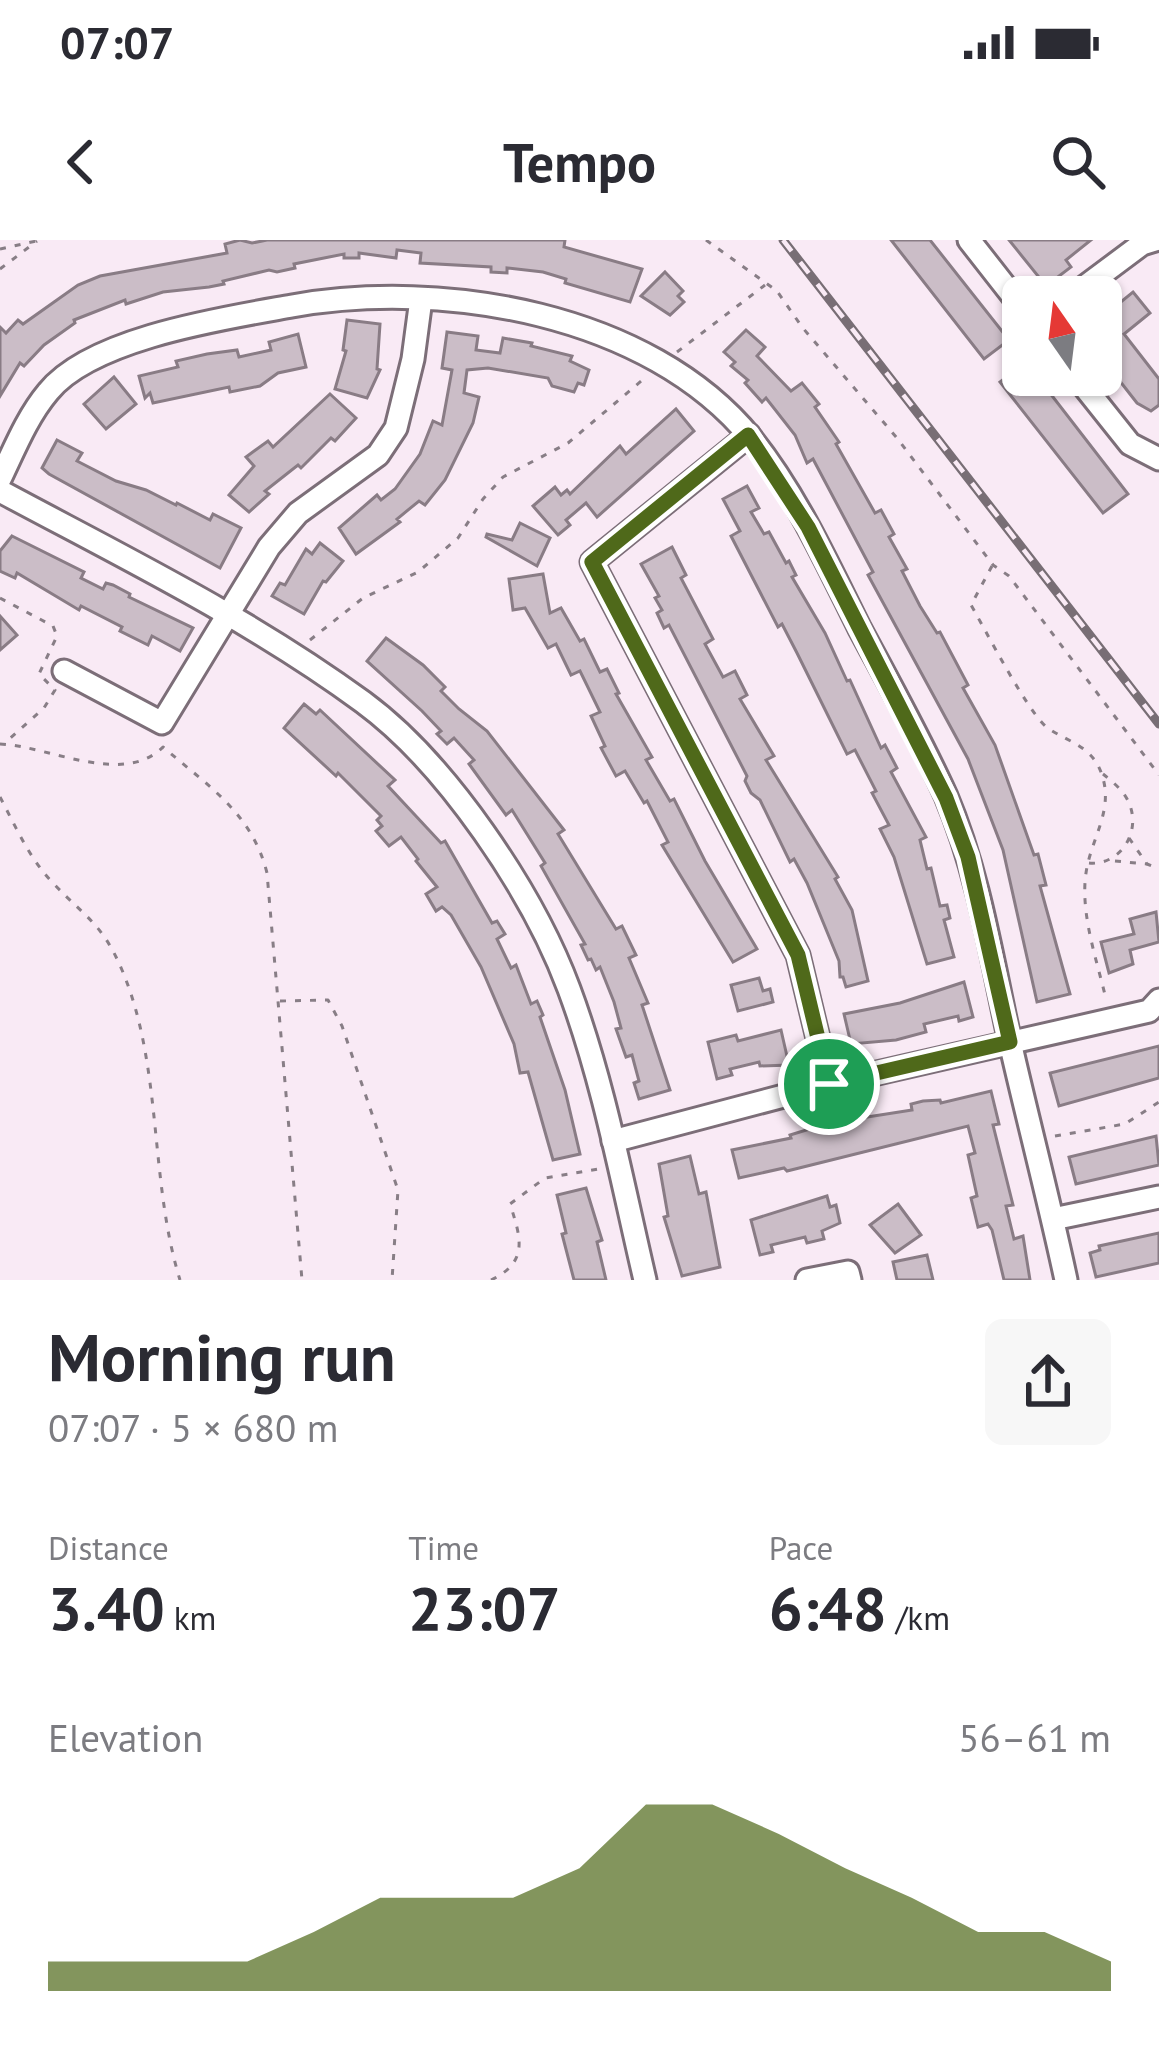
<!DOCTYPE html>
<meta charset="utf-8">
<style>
body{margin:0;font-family:"PT Sans",sans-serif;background:#f7f7f7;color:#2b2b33;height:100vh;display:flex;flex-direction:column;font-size:45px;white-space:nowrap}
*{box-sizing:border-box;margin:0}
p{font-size:39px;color:#7c7c81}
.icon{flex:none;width:66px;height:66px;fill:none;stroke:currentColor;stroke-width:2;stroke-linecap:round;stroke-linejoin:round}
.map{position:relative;height:1040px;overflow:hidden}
.side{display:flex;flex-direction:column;background:#fff;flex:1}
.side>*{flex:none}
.needle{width:78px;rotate:346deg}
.controls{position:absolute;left:1002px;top:36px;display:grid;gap:24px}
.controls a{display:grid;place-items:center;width:120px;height:120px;border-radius:18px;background:#fff;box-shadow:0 3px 9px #0004;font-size:60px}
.pin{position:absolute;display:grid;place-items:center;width:102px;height:102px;color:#fff;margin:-51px;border:6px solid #fff;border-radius:50%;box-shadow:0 3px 12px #0007}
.round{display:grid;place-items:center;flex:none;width:126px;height:126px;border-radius:18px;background:#f7f7f7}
.head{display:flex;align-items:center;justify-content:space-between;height:204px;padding:0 48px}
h1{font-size:66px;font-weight:700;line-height:90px}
.figures{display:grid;grid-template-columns:repeat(3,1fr);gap:18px;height:204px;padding:12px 48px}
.figures div{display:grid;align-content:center}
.figures b{font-size:60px;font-weight:700}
.figures small{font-size:33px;font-weight:400}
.figures p{font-size:33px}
.chart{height:336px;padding:24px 48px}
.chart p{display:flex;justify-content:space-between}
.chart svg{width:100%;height:216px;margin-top:12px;fill:#4f691a;opacity:.7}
.status{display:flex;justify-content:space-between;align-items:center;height:84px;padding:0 60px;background:#fff;direction:ltr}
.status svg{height:33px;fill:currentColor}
header{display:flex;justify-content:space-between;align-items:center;height:156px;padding:0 48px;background:#fff;font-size:54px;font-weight:700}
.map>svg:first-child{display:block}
.building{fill:#cbbdc7;stroke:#897c85;stroke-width:3}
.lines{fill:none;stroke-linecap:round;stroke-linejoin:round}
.minor-casing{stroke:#7c6e78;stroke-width:27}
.path{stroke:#887e86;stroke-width:3;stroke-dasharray:6 9;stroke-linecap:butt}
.minor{stroke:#fff;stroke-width:21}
.rail-casing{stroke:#786e75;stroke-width:9}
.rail{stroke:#f9eaf5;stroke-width:4.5;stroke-dasharray:14;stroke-linecap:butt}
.route-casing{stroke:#fff;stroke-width:24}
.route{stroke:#4f691a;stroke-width:15}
</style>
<div class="status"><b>07:07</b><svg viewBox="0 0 49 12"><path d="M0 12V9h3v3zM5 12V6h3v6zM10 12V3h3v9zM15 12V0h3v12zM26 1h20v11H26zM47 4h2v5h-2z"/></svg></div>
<header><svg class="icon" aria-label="back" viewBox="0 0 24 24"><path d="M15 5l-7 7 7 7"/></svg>Tempo<svg class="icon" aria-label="search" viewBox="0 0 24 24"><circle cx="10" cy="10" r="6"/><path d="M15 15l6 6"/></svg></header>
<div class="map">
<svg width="1159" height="1040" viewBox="0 0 1159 1040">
<rect width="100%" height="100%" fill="#f9eaf5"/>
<g class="building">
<path d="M 240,0 L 252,3 L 267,0 L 565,0 L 564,7 L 642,29 L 630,62 L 565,43 L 566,39 L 543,32 L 507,28 L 507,33 L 491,32 L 491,27 L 420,23 L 421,13 L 397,10 L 396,18 L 359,13 L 359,18 L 344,18 L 344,14 L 294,24 L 295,28 L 277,32 L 269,30 L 223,41 L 224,44 L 209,47 L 163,52 L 126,64 L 125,60 L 74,80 L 75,83 L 44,105 L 24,126 L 20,123 L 0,156 L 0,87 L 6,93 L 18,80 L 23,84 L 78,45 L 100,36 L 227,13 L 225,4 Z"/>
<path d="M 891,0 L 930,0 L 1009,100 L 984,119 Z"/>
<path d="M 1009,0 L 1091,0 L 1066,20 L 1071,27 L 1046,46 Z"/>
<path d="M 665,32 L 683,51 L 678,56 L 684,62 L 670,75 L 641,56 Z"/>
<path d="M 1133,52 L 1150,73 L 1124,94 L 1159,139 L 1159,165 L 1151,171 L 1137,163 L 1101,117 L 1101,78 Z"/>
<path d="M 347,80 L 380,84 L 377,129 L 380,130 L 367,158 L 335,149 L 346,111 L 343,110 Z"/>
<path d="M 746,90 L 765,107 L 757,116 L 791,151 L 802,143 L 819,164 L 815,167 L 839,202 L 836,204 L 875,273 L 881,270 L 894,294 L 889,297 L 907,329 L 902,331 L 920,366 L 937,393 L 940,392 L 968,445 L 963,448 L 995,505 L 1034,615 L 1038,614 L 1046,645 L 1040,646 L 1070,754 L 1037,762 L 1003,610 L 968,519 L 868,335 L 873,332 L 813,219 L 807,223 L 795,195 L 766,158 L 762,162 L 745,143 L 748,140 L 731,126 L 735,122 L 724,112 Z"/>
<path d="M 447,92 L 478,96 L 476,110 L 500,113 L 503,98 L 532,103 L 531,106 L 572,116 L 570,121 L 589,130 L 584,145 L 578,143 L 574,152 L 552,146 L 548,138 L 488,128 L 467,130 L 464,153 L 479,157 L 473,183 L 445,240 L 425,265 L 419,261 L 397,279 L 400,282 L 356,314 L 339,288 L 377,255 L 381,260 L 395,249 L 420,214 L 433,181 L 442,185 L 452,130 L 442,128 Z"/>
<path d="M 298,94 L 306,127 L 278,133 L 260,146 L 230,152 L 229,147 L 153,163 L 150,153 L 145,158 L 139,136 L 178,127 L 176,121 L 207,114 L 237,110 L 239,117 L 271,110 L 269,102 Z"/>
<path d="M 1023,124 L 1023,135 L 1036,135 L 1128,254 L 1103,273 L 1000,142 Z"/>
<path d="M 114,137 L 136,164 L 106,189 L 84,164 Z"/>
<path d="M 330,154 L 356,178 L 335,201 L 331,198 L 301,228 L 298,225 L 265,251 L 269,254 L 249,272 L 229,255 L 254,226 L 246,217 L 268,201 L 273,207 Z"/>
<path d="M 676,169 L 694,191 L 597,277 L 586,263 L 566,280 L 570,285 L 558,295 L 533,266 L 555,247 L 561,255 L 567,250 L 570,254 L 620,206 L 626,214 Z"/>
<path d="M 57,200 L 82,213 L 77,221 L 116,241 L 146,250 L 176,265 L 177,263 L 210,280 L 213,274 L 241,288 L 220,328 L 49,234 L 42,228 Z"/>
<path d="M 747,246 L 759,268 L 751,272 L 764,294 L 769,292 L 786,323 L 789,321 L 796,335 L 792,337 L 825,393 L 847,441 L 850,440 L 881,508 L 885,505 L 897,528 L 891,532 L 926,597 L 920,600 L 927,629 L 931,628 L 940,666 L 947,665 L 950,678 L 944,680 L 954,717 L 927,724 L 894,617 L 880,589 L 889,585 L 872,553 L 876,551 L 855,510 L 847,514 L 797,413 L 782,384 L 778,387 L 731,296 L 740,291 L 723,259 Z"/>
<path d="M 520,283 L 550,298 L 537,326 L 486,297 L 487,294 L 512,300 Z"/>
<path d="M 12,296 L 84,332 L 81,338 L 103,349 L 106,343 L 113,345 L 130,354 L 129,357 L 193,388 L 180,411 L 152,396 L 148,405 L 120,391 L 122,387 L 81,366 L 79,370 L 17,333 L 15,338 L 0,331 L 0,311 Z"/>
<path d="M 320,303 L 343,321 L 326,342 L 323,341 L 304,374 L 272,356 L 280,343 L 285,345 L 306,309 L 312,314 Z"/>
<path d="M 672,307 L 686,335 L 681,338 L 713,399 L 705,404 L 723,437 L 735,431 L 747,455 L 740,459 L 774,516 L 766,520 L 838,637 L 835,639 L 852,670 L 868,741 L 846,747 L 843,737 L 840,737 L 839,721 L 807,643 L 794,619 L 790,622 L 760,560 L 751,553 L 745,541 L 747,536 L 669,385 L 664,388 L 657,373 L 662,370 L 655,358 L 659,356 L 641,324 Z"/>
<path d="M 543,334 L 550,373 L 561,368 L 580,401 L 584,399 L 600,432 L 607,429 L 619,453 L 616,454 L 652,517 L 646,520 L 670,561 L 674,559 L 705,621 L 757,709 L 733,722 L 662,605 L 668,602 L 647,561 L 644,563 L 625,531 L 616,536 L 601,508 L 605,506 L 591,476 L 600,472 L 580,431 L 571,435 L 556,404 L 548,408 L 525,368 L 513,370 L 509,339 Z"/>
<path d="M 0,376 L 17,395 L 0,410 Z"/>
<path d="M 386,398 L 423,425 L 445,447 L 441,451 L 459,469 L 487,491 L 564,590 L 558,594 L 616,689 L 622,686 L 636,715 L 629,718 L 648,763 L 642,765 L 670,850 L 639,859 L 634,843 L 639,841 L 632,815 L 626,817 L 616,789 L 621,788 L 614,762 L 600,727 L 596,730 L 591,719 L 588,720 L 581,705 L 585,704 L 541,626 L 545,623 L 512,570 L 506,575 L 469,524 L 474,520 L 454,498 L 447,504 L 437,494 L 441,491 L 422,471 L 367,421 Z"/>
<path d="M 304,464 L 316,474 L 320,470 L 395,540 L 388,546 L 441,603 L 445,601 L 492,683 L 497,681 L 505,694 L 497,699 L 511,728 L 516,725 L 531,764 L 537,761 L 543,775 L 540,777 L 565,850 L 580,914 L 553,920 L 528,832 L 520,833 L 514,804 L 481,727 L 451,675 L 442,667 L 436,671 L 426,654 L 437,647 L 416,621 L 418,619 L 401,597 L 389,606 L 376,591 L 382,586 L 377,580 L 381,576 L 338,533 L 336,536 L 284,488 Z"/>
<path d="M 1156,672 L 1159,702 L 1130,710 L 1133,724 L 1109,733 L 1101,702 L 1134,694 L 1130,679 Z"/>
<path d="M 759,738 L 763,751 L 770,749 L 773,762 L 738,771 L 731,745 Z"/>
<path d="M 964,742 L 973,777 L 959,781 L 958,776 L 924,784 L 926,792 L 896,800 L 851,804 L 844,774 L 900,763 Z"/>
<path d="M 781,790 L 789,825 L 760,826 L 759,822 L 730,829 L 732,835 L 717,839 L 708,802 L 736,795 L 738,801 Z"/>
<path d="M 1159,806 L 1159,838 L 1059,866 L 1050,833 Z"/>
<path d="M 991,851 L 999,884 L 993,885 L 1013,965 L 1006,966 L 1014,999 L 1023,996 L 1030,1040 L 1004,1040 L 992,990 L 988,984 L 978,987 L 971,958 L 977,956 L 968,915 L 975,913 L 968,886 L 787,931 L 784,928 L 739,938 L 732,910 L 791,898 L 790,895 L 829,883 L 912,870 L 911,864 L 923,861 L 940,860 L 941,863 Z"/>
<path d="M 1156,896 L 1159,925 L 1076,944 L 1069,917 Z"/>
<path d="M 690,916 L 699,954 L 706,952 L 720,1027 L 682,1036 L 664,977 L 668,976 L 659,924 Z"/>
<path d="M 586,948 L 602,1000 L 597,1002 L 606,1040 L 574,1040 L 562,994 L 566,993 L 557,955 Z"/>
<path d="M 827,956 L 830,967 L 836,965 L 840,983 L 822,991 L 824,999 L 807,1003 L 805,997 L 771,1005 L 773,1012 L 760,1015 L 751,980 Z"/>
<path d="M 898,964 L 921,995 L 895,1013 L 870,985 Z"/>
<path d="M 1159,993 L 1159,1023 L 1096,1037 L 1090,1013 L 1100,1010 L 1099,1006 Z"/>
<path d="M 927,1015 L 933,1040 L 897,1040 L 893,1022 Z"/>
</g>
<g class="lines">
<defs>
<g id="minor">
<path d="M 969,0 L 1023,69"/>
<path d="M 1071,57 L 1142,4 L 1155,0"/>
<path d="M 1075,135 L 1130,204 L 1159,219"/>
<path d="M 749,195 L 592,322 L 798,715 L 829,844"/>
<path d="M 0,239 C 14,210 27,177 48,152 C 91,98 225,78 292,66 C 442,39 649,73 751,198 C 796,254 827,323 859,387 C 889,443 920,498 946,556 C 979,634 992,720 1010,802 C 1028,881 1049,960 1066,1040"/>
<path d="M 0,251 C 123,317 250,379 363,462 C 446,523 533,652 569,749 C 604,843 622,942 645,1040"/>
<path d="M 64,431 L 162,483 L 269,307 L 298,273 L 378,215 L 396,188 L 413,119 L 421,59"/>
<path d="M 613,901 L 829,844 L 1149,771 L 1159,760"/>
<path d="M 1053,979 L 1159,957"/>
<path d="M 807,1040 L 848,1032 L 850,1040"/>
</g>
</defs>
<use href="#minor" class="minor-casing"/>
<g class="path">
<path d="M 706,0 L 777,51 L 802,87 L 897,198 L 993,325 L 1009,336 L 1159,535"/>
<path d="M 0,9 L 41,0"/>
<path d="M 0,29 L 37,1"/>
<path d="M 677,112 L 765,45"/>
<path d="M 992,326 L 971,365 C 985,389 1030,477 1049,489 C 1071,503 1093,507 1102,535 C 1114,571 1091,598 1086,633 C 1080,674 1097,720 1106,759"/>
<path d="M 0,358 L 53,386 L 57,396 L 39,434 L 55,450 L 44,468 L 6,502"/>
<path d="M 310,400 L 363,358 L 418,332 L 458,298 L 483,259 L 503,237 L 568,203 L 646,137"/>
<path d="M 0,504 C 49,506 123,547 163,507 C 208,546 252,573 267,633 L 302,1040"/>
<path d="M 0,557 C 16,587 30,620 54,644 C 86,678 102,683 122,730 C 163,827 149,940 180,1040"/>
<path d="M 1129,598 L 1147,624 L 1159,629"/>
<path d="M 1115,621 L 1147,624"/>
<path d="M 1089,623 C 1119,626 1142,593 1129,563 C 1124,551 1113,542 1103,534"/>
<path d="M 280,761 L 328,760 L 342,786 L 398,950 L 392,1040"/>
<path d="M 1055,896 L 1125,884 L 1159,862"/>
<path d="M 491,1040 C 529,1022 521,998 510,964 L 545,938 L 599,929"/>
</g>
<use href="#minor" class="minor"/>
<defs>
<path id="rail" d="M 783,0 L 1159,484"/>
</defs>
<use href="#rail" class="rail-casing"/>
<use href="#rail" class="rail"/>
</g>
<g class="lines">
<defs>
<path id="route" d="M 748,195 L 808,287 L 946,558 L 968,617 L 1010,802 L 829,844 L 798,715 L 592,322 Z"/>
</defs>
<use href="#route" class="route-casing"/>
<use href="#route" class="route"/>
</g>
</svg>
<div class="controls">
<a><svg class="needle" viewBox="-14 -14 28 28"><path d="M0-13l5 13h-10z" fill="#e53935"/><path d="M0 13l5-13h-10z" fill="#7c7c81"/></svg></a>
</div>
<div class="pin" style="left:829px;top:844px;background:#1e9e55"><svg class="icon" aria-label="arrive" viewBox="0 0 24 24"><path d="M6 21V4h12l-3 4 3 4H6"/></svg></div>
</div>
<section class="side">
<div class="head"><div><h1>Morning run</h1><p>07:07 · 5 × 680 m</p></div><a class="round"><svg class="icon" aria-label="share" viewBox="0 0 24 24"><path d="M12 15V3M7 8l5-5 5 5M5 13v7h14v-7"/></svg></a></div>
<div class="figures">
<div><p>Distance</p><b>3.40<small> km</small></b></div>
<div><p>Time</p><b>23:07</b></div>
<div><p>Pace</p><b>6:48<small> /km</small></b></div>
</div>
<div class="chart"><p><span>Elevation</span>56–61 m</p>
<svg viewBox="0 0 160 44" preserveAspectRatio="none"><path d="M0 44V38L10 38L20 38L30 38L40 32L50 25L60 25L70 25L80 19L90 6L100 6L110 12L120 19L130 25L140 32L150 32L160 38V44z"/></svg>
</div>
</section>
